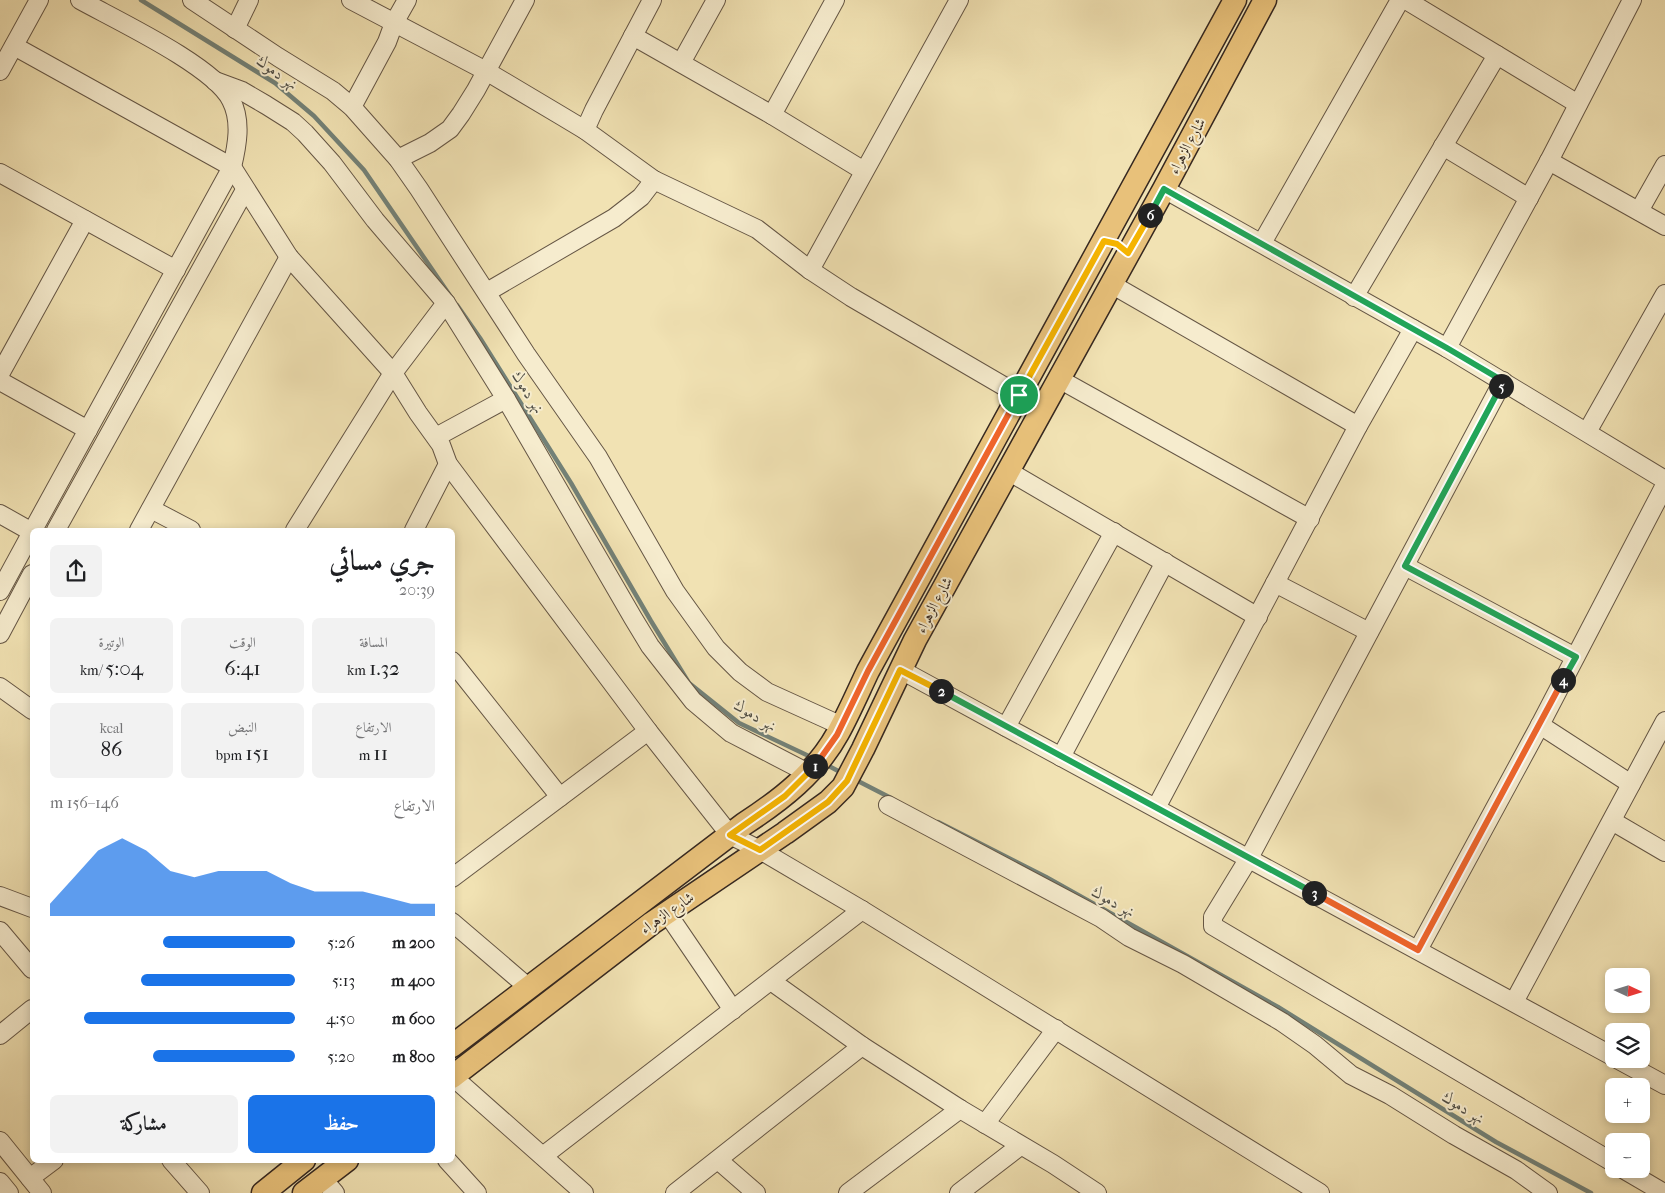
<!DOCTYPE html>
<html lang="ar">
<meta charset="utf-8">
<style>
body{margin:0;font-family:"IM FELL French Canon",Amiri,serif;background:#f2f2f2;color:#202124;direction:rtl;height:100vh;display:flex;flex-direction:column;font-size:19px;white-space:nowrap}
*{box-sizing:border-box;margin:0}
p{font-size:16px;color:#757577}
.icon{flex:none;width:28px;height:28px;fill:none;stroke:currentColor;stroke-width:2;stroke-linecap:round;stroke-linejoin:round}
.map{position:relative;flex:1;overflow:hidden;direction:ltr}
.side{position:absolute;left:30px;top:528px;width:425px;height:635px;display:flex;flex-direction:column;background:#fff;border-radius:8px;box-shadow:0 2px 8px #0003;direction:rtl}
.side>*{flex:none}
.needle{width:32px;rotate:94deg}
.controls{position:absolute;left:1605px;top:968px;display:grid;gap:10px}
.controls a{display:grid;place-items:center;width:45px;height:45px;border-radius:8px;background:#fff;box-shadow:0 2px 8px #0003;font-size:25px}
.pin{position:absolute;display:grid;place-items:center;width:42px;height:42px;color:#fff;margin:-21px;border:2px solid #fff;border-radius:50%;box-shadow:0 1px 5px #0007}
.km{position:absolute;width:25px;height:25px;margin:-12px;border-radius:50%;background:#222;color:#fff;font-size:14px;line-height:25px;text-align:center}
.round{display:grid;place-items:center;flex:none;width:52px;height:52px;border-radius:8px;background:#f2f2f2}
.head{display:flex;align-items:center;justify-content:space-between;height:85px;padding:0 20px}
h1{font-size:28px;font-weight:600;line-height:38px}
.metrics{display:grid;grid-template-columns:repeat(3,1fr);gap:8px;height:85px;padding:5px 20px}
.metrics div{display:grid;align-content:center;border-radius:8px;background:#f2f2f2;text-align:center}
.metrics b{font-size:21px;font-weight:600}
.metrics small{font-size:14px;font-weight:400}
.metrics p{font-size:14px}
.chart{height:140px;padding:10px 20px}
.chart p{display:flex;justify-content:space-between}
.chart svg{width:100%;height:90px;margin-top:5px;fill:#1a73e8;opacity:.7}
.primary-button{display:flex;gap:10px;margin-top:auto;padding:10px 20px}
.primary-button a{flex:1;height:58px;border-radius:8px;background:#1a73e8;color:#fff;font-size:20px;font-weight:600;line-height:58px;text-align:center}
.primary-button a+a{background:#f2f2f2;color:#202124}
ul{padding:0 20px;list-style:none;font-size:16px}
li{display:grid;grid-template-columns:80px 60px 1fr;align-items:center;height:38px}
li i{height:12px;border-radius:6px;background:#1a73e8}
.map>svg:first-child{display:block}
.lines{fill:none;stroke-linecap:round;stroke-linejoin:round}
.stream{stroke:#738177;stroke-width:4.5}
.minor-casing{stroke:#655645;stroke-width:20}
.major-casing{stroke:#362820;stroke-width:25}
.minor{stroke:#f6ecce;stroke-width:18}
.major{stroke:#e8c17a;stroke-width:22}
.split-1-casing{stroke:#fff;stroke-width:10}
.split-2-casing{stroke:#fff;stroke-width:10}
.split-3-casing{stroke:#fff;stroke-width:10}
.split-4-casing{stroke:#fff;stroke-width:10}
.split-5-casing{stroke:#fff;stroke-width:10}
.split-6-casing{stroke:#fff;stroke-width:10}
.split-7-casing{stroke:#fff;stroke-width:10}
.split-1{stroke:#f0652b;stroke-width:6}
.split-2{stroke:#f5b400;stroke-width:6}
.split-3{stroke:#22a559;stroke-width:6}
.split-4{stroke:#f0652b;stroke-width:6}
.split-5{stroke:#22a559;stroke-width:6}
.split-6{stroke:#22a559;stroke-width:6}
.split-7{stroke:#f5b400;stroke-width:6}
.labels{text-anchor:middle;stroke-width:4;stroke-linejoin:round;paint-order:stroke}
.street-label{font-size:15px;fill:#362820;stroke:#f6ecce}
.water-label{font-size:16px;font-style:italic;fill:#4f4d44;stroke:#f6ecce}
</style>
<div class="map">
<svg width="1665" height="1193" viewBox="0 0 1665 1193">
<rect width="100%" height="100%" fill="#f1e2b3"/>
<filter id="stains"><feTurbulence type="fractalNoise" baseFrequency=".004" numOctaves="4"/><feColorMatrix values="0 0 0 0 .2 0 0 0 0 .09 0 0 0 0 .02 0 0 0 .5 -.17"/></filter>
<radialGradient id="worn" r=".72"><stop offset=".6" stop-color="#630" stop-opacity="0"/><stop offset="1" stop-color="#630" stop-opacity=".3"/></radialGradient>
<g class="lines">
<g class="stream">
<path d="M 141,0 L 275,83 L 314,116 L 364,170 L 451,297"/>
<path d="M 457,305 L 480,338 L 571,483 L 651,621 L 689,683 L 739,723 L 813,758"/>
<path d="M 825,764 L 842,773"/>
<path d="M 854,779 L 891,798"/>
<path d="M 938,822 L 1046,877 L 1278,1007 L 1496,1142 L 1591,1193"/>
</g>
<defs>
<g id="minor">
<path d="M 192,0 L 278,57 L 333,91 L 352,107 L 398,159 L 419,189 L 526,354 L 598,457 L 675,591 L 716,648 L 740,672 L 767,692 L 842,726"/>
<path d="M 351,0 L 486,71 L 560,115 L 585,130 L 654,180 L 757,229 L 810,270 L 851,297 L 1019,395"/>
<path d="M 1406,0 L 1578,104"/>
<path d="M 235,29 L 249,0"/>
<path d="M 633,36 L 772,115 L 864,171"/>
<path d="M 14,46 L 232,167 L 289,257 L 393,373 L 418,413 L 441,445 L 448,464 L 648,731 L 730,835 L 760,850 L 862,910 L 1320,1193"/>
<path d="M 681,63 L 716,0"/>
<path d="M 0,71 L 39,0"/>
<path d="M 215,81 L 242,91 L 266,105 L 293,122 L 305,133 L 332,163 L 375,220 L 446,303 L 506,399 L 633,618 L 650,646 L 693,701 L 731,733 L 808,773"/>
<path d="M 352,107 L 387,42 L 394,23 L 407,0"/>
<path d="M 772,115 L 835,0"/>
<path d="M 585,130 L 594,110 L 652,0"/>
<path d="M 1443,146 L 1529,198"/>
<path d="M 398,159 L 430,143 L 450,129 L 461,114 L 476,90 L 525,0"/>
<path d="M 1549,161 L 1665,226"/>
<path d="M 0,173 L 176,270"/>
<path d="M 1164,189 L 1447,348 L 1665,480"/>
<path d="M 1639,211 L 1665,165"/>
<path d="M 1262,243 L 1400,0"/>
<path d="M 810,270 L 959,0"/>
<path d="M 1111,284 L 1358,426"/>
<path d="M 487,292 L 614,218 L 641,197 L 654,180"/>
<path d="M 1354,297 L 1497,55"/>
<path d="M 1447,348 L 1549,161 L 1632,0"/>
<path d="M 0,374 L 85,220"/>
<path d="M 1059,379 L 1310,519"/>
<path d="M 0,381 L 88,430"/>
<path d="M 1503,381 L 1249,858 L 1213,917 L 1213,926 L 1614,1163"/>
<path d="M 1587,432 L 1665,294"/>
<path d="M 436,437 L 506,399"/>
<path d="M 1008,471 L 1258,617"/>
<path d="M 151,509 L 191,530"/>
<path d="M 0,514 L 32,532"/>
<path d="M 33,530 L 232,167 C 237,146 242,121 231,100 C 214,66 116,20 80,0"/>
<path d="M 56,530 L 245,190"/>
<path d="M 139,530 L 289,257"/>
<path d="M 295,530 L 393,373 L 446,303"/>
<path d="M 414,530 L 448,464"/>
<path d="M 1405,566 L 1575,657"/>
<path d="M 1275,583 L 1369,632"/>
<path d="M 0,591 L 32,532"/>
<path d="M 0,634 L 32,574"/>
<path d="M 452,661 L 560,797"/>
<path d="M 901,670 L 1614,1057"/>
<path d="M 0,687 L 32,710"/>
<path d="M 1540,725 L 1631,784"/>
<path d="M 1006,727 L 1114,532"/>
<path d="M 1061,757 L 1165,562"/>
<path d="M 888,805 L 1101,918 L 1129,937 L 1183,964 L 1282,1022 L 1315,1045 L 1351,1075 L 1390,1095 L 1454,1135 L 1516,1170 L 1548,1193"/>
<path d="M 1156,808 L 1358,426 L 1413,329"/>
<path d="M 1612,821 L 1665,852"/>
<path d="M 452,878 L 648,731"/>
<path d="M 0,896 L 32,908"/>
<path d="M 667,913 L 733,1010"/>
<path d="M 452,922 L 529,988"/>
<path d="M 0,931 L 32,969"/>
<path d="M 1418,950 L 1540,725 L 1665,485"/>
<path d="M 771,981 L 862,1046 L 960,1109 L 1053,1164 L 1097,1193"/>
<path d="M 1514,1002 L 1665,721"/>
<path d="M 0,1035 L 32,1009"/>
<path d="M 1617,1059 L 1665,1085"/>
<path d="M 452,1076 L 584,1193"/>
<path d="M 985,1124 L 1056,1029"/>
<path d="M 0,1141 L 42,1193"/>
<path d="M 543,1156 L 862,910"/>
<path d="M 171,1160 L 200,1193"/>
<path d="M 447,1160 L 477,1193"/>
<path d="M 718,1160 L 756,1193"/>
<path d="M 1623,1169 L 1664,1193"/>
<path d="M 30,1178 L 54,1160"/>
<path d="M 323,1179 L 335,1193"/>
<path d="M 0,1182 L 9,1193"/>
<path d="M 675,1193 L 862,1046"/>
<path d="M 848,1193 L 960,1109"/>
<path d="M 959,1193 L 1020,1146"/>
</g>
<g id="major">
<path d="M 452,1046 L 744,824 C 781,800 816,773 838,733 C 849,713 858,692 868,671 L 1235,0"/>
<path d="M 452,1077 L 652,923 L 785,833 L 828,802 L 843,787 L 863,749 L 915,640 L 1164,189 L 1265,0"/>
<path d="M 263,1193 L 304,1160"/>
<path d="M 304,1193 L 347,1160"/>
</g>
</defs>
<use href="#minor" class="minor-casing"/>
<use href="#major" class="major-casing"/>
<use href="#minor" class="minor"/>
<use href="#major" class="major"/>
</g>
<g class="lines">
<defs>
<path id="split-1" d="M 815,766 L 837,735 L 868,671 L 1019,395"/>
<path id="split-2" d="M 815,766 L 785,796 L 730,835 L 760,850 L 828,802 L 847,781 L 900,670 L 941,691"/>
<path id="split-3" d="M 941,691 L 1314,893"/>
<path id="split-4" d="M 1314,893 L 1418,950 L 1563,680"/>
<path id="split-5" d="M 1501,386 L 1405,566 L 1576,657 L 1563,680"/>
<path id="split-6" d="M 1150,215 L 1164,189 L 1447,348 L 1503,381 L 1501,386"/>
<path id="split-7" d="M 1019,395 L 1104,241 L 1117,244 L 1128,253 L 1150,215"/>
</defs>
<use href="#split-1" class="split-1-casing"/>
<use href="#split-2" class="split-2-casing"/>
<use href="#split-3" class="split-3-casing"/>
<use href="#split-4" class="split-4-casing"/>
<use href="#split-5" class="split-5-casing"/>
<use href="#split-6" class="split-6-casing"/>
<use href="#split-7" class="split-7-casing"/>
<use href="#split-1" class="split-1"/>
<use href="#split-2" class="split-2"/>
<use href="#split-3" class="split-3"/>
<use href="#split-4" class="split-4"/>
<use href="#split-5" class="split-5"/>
<use href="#split-6" class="split-6"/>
<use href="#split-7" class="split-7"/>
</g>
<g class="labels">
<g class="street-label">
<text transform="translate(1187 146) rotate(-62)" y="5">شارع الزهراء</text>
<text transform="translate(934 605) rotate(-62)" y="5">شارع الزهراء</text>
<text transform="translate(667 913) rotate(-35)" y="5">شارع الزهراء</text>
</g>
<g class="water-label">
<text transform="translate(278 72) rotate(36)" y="6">نهر دموك</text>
<text transform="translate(529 392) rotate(58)" y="6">نهر دموك</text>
<text transform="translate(756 715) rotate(31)" y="6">نهر دموك</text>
<text transform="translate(1114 901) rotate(29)" y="6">نهر دموك</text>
<text transform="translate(1464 1107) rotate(32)" y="6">نهر دموك</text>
</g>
</g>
<rect width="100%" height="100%" filter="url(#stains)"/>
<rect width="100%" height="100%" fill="url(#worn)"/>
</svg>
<div class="controls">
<a><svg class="needle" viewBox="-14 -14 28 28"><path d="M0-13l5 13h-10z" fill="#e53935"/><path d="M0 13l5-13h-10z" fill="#757577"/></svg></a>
<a><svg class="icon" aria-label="layers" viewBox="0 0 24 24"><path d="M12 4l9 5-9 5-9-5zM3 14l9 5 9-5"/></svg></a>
<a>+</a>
<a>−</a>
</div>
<div class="pin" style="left:1019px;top:395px;background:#1e9e55"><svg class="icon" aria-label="arrive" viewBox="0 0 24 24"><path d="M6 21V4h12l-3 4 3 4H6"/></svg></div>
<b class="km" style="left:815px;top:766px">1</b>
<b class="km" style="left:941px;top:691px">2</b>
<b class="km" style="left:1314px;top:893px">3</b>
<b class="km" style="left:1563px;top:680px">4</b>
<b class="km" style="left:1501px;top:386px">5</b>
<b class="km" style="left:1150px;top:215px">6</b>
<section class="side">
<div class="head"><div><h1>جري مسائي</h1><p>20:39</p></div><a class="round"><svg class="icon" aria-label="share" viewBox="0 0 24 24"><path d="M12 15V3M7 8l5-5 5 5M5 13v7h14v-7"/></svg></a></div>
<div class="metrics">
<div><p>المسافة</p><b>1.32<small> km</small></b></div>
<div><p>الوقت</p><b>6:41</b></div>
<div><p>الوتيرة</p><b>5:04<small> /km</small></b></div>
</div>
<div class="metrics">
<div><p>الارتفاع</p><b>11<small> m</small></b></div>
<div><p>النبض</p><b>151<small> bpm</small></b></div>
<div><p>kcal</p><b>86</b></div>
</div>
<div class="chart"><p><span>الارتفاع</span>146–156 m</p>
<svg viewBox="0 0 160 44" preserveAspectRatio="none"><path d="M0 44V38L10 25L20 12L30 6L40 12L50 22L60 25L70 22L80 22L90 22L100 28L110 32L120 32L130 32L140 35L150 38L160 38V44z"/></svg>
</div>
<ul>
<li><b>200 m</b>5:26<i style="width:54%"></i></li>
<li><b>400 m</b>5:13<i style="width:63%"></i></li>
<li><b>600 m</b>4:50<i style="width:86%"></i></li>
<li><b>800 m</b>5:20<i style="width:58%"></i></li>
</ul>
<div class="primary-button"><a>حفظ</a><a>مشاركة</a></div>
</section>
</div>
